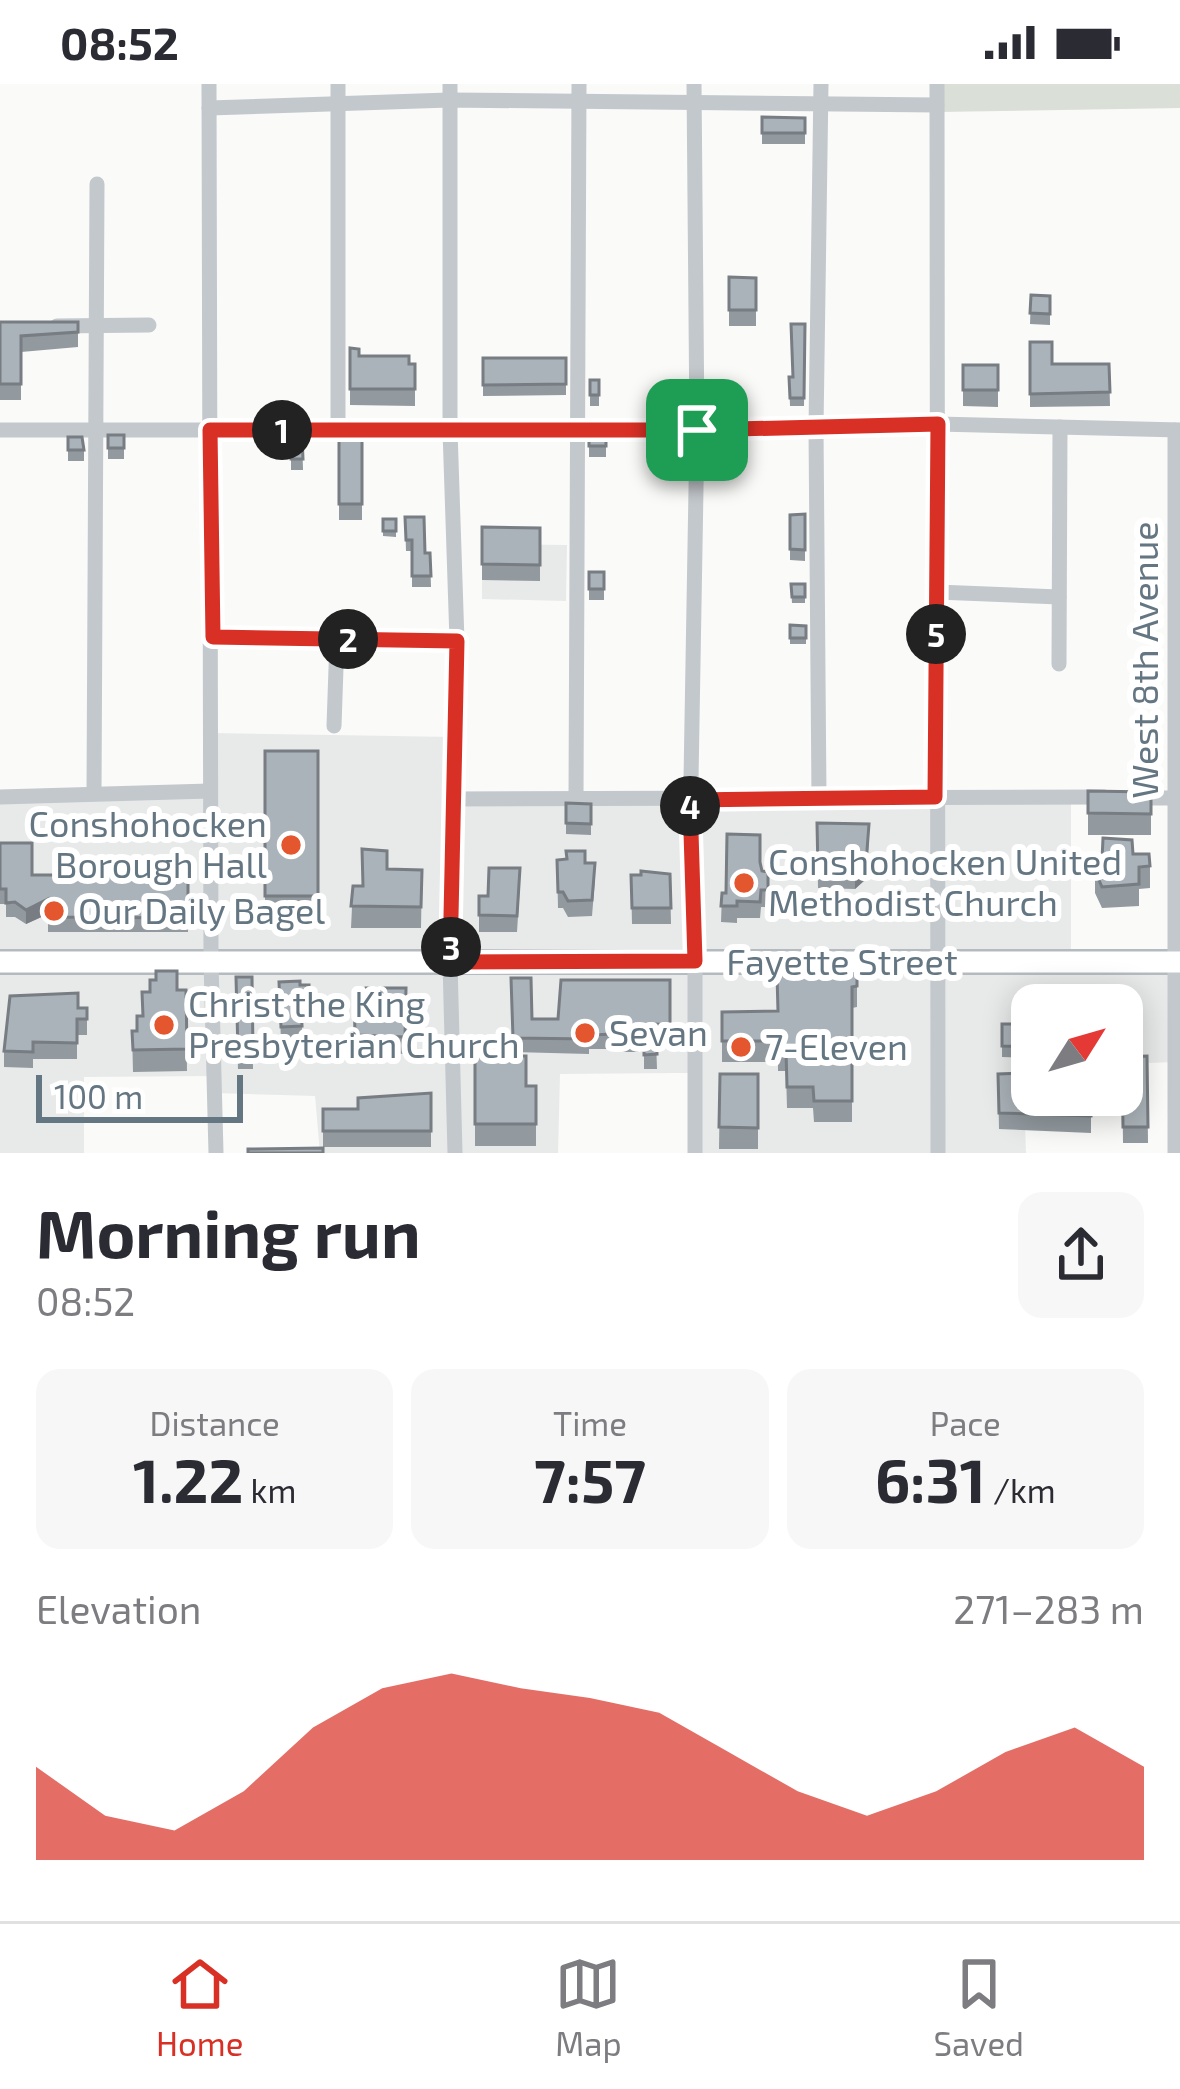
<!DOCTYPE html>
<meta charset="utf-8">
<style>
body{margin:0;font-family:"Exo 2",sans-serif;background:#f7f7f7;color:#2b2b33;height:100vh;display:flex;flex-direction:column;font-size:45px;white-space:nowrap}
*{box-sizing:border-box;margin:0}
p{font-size:39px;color:#7c7c81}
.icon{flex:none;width:66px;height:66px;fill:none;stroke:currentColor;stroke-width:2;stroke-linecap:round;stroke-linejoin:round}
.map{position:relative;height:1069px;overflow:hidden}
.sheet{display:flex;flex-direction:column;background:#fff;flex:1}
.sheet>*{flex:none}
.needle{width:78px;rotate:53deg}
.fabs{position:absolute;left:1011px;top:900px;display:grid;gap:24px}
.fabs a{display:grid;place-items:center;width:132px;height:132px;border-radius:24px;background:#fff;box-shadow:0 6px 30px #0003;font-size:60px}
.scale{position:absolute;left:36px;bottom:30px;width:207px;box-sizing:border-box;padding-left:12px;border:6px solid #657683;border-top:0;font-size:33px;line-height:42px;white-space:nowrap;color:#657683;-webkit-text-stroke:9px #fff;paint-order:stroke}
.pin{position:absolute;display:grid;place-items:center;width:102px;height:102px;color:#fff;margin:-51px;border-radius:24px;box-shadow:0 6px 18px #0006}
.km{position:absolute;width:60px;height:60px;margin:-30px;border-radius:50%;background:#222;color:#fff;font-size:33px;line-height:60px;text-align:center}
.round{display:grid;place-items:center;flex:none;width:126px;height:126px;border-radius:24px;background:#f7f7f7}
.summary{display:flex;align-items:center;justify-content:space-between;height:204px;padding:0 36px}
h1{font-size:66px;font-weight:700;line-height:90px}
.figures{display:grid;grid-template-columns:repeat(3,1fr);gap:18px;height:204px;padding:12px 36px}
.figures div{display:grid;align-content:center;border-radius:24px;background:#f7f7f7;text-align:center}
.figures b{font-size:60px;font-weight:700}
.figures small{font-size:33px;font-weight:400}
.figures p{font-size:33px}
.chart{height:336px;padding:24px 36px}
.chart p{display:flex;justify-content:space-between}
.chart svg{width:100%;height:216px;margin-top:12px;fill:#d93025;opacity:.7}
.status{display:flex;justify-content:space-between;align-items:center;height:84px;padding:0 60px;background:#fff;direction:ltr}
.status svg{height:33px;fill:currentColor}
.tabs{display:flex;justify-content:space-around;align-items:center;height:168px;border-top:3px solid #e1e1e2;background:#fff;font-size:33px;color:#7c7c81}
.tabs a{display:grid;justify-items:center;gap:6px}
.tabs .selected{color:#d93025}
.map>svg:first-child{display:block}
.built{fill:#e8e9e9}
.green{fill:#dadfd7}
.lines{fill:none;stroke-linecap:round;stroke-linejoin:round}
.major-casing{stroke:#b5babe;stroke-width:26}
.minor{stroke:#c3c8cc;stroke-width:15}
.major{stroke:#fff;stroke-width:21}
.wall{fill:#929a9f}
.shaded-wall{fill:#777d82}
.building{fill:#aab3b9;stroke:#777d82;stroke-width:3}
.route-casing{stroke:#fff;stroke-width:24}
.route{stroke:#d93025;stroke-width:15}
.poi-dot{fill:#e4572e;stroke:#fff;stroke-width:4.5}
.labels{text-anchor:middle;stroke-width:12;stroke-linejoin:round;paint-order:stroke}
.street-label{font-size:36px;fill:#657683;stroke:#fff}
.poi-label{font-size:36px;fill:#657683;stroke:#fff;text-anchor:start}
</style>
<div class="status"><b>08:52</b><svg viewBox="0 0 49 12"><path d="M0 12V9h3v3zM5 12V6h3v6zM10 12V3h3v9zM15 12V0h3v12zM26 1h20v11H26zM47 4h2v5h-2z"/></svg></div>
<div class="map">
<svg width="1180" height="1069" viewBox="0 0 1180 1069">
<rect width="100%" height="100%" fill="#fafaf8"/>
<g class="built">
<path d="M 482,460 L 567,461 L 566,517 L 482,515 Z"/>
<path d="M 211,649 L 454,653 L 453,714 L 1071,713 L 1071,878 L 1176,878 L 1175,978 L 1122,980 L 1122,921 L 1032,921 L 1032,981 L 1023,983 L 1026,1069 L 695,1069 L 694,989 L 675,989 L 560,990 L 558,1069 L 320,1069 L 315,1012 L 214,1009 L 213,992 L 84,993 L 84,1069 L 0,1069 L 0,713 L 210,707 Z"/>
</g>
<path class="green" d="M 938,0 L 1180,0 L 1180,24 L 938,28 Z"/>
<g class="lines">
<defs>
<path id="major" d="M 0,878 L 1180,878"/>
</defs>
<use href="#major" class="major-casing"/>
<g class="minor">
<path d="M 209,0 L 211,877 L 216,1069"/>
<path d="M 450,0 L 450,346 L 457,557 L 450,878 L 455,1069"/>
<path d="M 694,0 L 697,346 L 690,754 L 695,854 L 695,1069"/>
<path d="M 937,0 L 938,1069"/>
<path d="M 209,24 L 449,16 L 937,21"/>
<path d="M 57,242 L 149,241"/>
<path d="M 0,346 L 697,346 L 938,340 L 1180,346"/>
<path d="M 338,346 L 338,0"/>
<path d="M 1175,346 L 1175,1069"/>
<path d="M 937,508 L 1059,513"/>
<path d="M 213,553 L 457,557"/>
<path d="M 1059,580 L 1060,343"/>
<path d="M 334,642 L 337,555"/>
<path d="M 94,709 L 97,100"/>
<path d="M 0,713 L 210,707"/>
<path d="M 819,714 L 816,344 L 821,0"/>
<path d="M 1134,714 L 1180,714"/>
<path d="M 453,715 L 1104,713"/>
<path d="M 576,715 L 579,0"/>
</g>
<use href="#major" class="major"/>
</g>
<g class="wall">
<path d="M 762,33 L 805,34 L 805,60 L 762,60 Z"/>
<path d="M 729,193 L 756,194 L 756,242 L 729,242 Z"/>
<path d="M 1031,211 L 1050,212 L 1050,241 L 1030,240 Z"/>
<path d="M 0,238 L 78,238 L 78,263 L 21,268 L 21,316 L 0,316 Z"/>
<path d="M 805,240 L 804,322 L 790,322 L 789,293 L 793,293 Z"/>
<path d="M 1030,258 L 1052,280 L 1109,280 L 1110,322 L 1030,323 Z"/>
<path d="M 350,264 L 359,272 L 415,280 L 415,322 L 350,321 Z"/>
<path d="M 483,274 L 566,274 L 566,311 L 483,312 Z"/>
<path d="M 963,281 L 998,281 L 998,323 L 963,322 Z"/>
<rect x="590" y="296" width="9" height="26"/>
<rect x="339" y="348" width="23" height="88"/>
<path d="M 606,350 L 606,373 L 589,373 L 589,352 Z"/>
<rect x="108" y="351" width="16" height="24"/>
<path d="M 291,352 L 302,352 L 303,386 L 291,386 Z"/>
<path d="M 68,353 L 84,366 L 84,377 L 68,377 Z"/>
<path d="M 805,430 L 805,477 L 790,476 L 790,431 Z"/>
<path d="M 405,433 L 425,469 L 430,469 L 431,503 L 412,503 L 412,467 L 406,467 Z"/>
<path d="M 383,435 L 396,435 L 396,453 L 383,452 Z"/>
<path d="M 482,443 L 540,444 L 540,497 L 482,496 Z"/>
<rect x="589" y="488" width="15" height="28"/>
<path d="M 791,500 L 805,500 L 805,519 L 792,519 Z"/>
<path d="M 790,541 L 806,542 L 806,560 L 790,560 Z"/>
<rect x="265" y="667" width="53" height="167"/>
<path d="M 1088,707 L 1151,708 L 1151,751 L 1088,751 Z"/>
<path d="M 566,719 L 591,720 L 591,751 L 566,750 Z"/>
<path d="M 817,739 L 869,757 L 866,795 L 855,805 L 818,804 Z"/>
<path d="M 0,759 L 32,791 L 188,793 L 188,848 L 48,848 L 48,830 L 26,840 L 15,833 L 6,833 L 6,820 L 0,820 Z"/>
<path d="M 362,765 L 387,785 L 422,786 L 421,844 L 351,844 L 353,802 L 362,802 Z"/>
<path d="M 1133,770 L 1150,782 L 1150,804 L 1139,805 L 1139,822 L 1102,824 L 1095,809 L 1095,787 Z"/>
<path d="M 557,776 L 585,779 L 595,795 L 592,832 L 568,833 L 563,824 L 558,824 Z"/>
<path d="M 760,779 L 762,787 L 768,788 L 768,823 L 761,823 L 760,834 L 737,834 L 737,839 L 721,838 L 722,809 L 726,809 Z"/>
<path d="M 670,790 L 671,840 L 632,840 L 631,791 Z"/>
<path d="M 520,801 L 517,848 L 479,848 L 479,812 L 488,812 Z"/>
<path d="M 857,890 L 857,923 L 852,924 L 852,1038 L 814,1038 L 813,1024 L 787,1024 L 786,987 L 778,987 L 778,978 L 722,978 L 722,928 L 777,927 Z"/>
<path d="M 236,893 L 252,893 L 253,985 L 238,985 Z"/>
<path d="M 511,894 L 532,935 L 558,935 L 670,896 L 670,955 L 656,955 L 657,985 L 644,985 L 644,968 L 616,968 L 616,965 L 589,965 L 589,970 L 513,968 Z"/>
<path d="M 279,898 L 309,901 L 309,930 L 302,930 L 302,958 L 281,959 Z"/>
<path d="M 406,904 L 405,970 L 355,968 L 354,908 Z"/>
<path d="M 177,906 L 186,906 L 187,987 L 133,988 L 132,947 L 137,947 L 142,932 Z"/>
<path d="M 78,924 L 87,924 L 87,951 L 77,951 L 77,975 L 33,975 L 33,984 L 4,983 L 4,967 Z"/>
<path d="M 1002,940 L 1032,940 L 1032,974 L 1002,973 Z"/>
<path d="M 475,972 L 526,1002 L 536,1002 L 536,1062 L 475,1062 Z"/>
<path d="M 1147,972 L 1148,1059 L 1123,1059 L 1122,973 Z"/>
<path d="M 720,990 L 758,990 L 758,1065 L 719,1065 Z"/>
<path d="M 998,990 L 1022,1011 L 1091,1011 L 1091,1049 L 999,1045 Z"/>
<path d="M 431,1009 L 431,1063 L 323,1063 L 323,1025 L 358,1025 Z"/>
</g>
<g class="shaded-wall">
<path d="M 869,740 L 866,795 L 855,805 L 855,788 Z"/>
<path d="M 48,815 L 48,830 L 26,840 L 26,826 Z"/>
</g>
<g class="building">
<path d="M 762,33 L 805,34 L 805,49 L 762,49 Z"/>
<path d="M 729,193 L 756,194 L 756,226 L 729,226 Z"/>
<path d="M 1031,211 L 1050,212 L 1050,230 L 1030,229 Z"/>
<path d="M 0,238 L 78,238 L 78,248 L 21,252 L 21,300 L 0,300 Z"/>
<path d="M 791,240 L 805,240 L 804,314 L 790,314 L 789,293 L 793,293 Z"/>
<path d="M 1030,258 L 1052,258 L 1052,280 L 1109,280 L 1110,308 L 1030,310 Z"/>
<path d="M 350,264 L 359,265 L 359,272 L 409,272 L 409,280 L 415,280 L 415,305 L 350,305 Z"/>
<path d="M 483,274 L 566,274 L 566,300 L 483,301 Z"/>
<rect x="963" y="281" width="35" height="25"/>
<rect x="590" y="296" width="9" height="15"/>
<rect x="339" y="348" width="23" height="72"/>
<path d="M 606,350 L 606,362 L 589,362 L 589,352 Z"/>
<rect x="108" y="351" width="16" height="13"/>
<path d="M 291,352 L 302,352 L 303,375 L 291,375 Z"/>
<path d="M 68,353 L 82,353 L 84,366 L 68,366 Z"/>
<path d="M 805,430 L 805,466 L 790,465 L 790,431 Z"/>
<path d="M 405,433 L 424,433 L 425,469 L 430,469 L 431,492 L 412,492 L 412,456 L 406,456 Z"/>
<rect x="383" y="435" width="13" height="12"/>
<path d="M 482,443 L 540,444 L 540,481 L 482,480 Z"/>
<rect x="589" y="488" width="15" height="17"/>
<path d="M 791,500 L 805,500 L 805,513 L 792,513 Z"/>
<path d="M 790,541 L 806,542 L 806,554 L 790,554 Z"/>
<rect x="265" y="667" width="53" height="145"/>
<path d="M 1088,707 L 1151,708 L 1151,730 L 1088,729 Z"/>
<path d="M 566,719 L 591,720 L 591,740 L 566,739 Z"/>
<path d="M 817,739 L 869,740 L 866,779 L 855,788 L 818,788 Z"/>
<path d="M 727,750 L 760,751 L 760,778 L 762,787 L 768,788 L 768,806 L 761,806 L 760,818 L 737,817 L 737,822 L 721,822 L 722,809 L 726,809 Z"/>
<path d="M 1103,754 L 1132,756 L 1133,770 L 1149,770 L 1150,782 L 1139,783 L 1139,800 L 1102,803 L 1095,787 L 1102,776 Z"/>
<path d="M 0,759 L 32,759 L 32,791 L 86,791 L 86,786 L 135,784 L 135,794 L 188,793 L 188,834 L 48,833 L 48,815 L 26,826 L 15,818 L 6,819 L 6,805 L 0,805 Z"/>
<path d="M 362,765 L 387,767 L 387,785 L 422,786 L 421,823 L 351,822 L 353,802 L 363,802 Z"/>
<path d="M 566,767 L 585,767 L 585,779 L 595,779 L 592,816 L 568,817 L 563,808 L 558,808 L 557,776 L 567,775 Z"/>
<path d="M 489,784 L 520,784 L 517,832 L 479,831 L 479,812 L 488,812 Z"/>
<path d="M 641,787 L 670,790 L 671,824 L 632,824 L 631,791 L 641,791 Z"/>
<path d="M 156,887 L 177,887 L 177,906 L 186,906 L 187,965 L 133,966 L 132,947 L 137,947 L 137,932 L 143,932 L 142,908 L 150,908 L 150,896 L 156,896 Z"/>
<path d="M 857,890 L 857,902 L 852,903 L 852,1017 L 814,1017 L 813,1003 L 787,1003 L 786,966 L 778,966 L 778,957 L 722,957 L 722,928 L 778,927 L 777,891 Z"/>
<path d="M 236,893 L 252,893 L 253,968 L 238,968 Z"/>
<path d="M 511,894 L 531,894 L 532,935 L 558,935 L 561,896 L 670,896 L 670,941 L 656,940 L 657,970 L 644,971 L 644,953 L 616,954 L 616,950 L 589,951 L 589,955 L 513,954 Z"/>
<path d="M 300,897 L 300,901 L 309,901 L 309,914 L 301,914 L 302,942 L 281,943 L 279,898 Z"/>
<path d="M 366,904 L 406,904 L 405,953 L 355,951 L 354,908 L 366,908 Z"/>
<path d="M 1102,906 L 1125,906 L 1125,938 L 1122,938 L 1122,921 L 1102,921 Z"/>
<path d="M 78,909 L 78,924 L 87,924 L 87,935 L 77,935 L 77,959 L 33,958 L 33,968 L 4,967 L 10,912 Z"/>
<path d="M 1002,940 L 1032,940 L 1032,963 L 1002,962 Z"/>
<path d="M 475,972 L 526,972 L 526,1002 L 536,1002 L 536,1040 L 475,1040 Z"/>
<path d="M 1147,972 L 1148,1043 L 1123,1043 L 1122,973 Z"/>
<path d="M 1021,989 L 1022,1011 L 1091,1011 L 1091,1032 L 999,1029 L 998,990 Z"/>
<path d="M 720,990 L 758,990 L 758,1044 L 719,1043 Z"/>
<path d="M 431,1009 L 431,1047 L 323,1047 L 323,1025 L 358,1025 L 358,1014 Z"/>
<path d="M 323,1064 L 323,1069 L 248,1069 L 248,1065 Z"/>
</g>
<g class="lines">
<defs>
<path id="route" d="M 938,340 L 935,713 L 690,716 L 695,877 L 450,878 L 457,557 L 213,553 L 210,346 L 697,346 Z"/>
</defs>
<use href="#route" class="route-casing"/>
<use href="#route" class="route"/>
</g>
<g class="poi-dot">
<circle cx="291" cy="761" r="12"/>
<circle cx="744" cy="799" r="12"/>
<circle cx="54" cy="827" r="12"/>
<circle cx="164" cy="941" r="12"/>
<circle cx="585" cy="949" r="12"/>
<circle cx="741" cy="963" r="12"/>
</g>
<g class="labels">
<g class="street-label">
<text transform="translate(1145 576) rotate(-90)" y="13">West 8th Avenue</text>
<text x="842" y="891">Fayette Street</text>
</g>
<g class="poi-label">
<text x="267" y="753" text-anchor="end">Conshohocken<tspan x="267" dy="41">Borough Hall</tspan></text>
<text x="768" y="791">Conshohocken United<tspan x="768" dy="41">Methodist Church</tspan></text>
<text x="78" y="840">Our Daily Bagel</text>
<text x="188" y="933">Christ the King<tspan x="188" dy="41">Presbyterian Church</tspan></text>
<text x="609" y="962">Sevan</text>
<text x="765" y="976">7-Eleven</text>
</g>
</g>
</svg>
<div class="fabs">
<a><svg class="needle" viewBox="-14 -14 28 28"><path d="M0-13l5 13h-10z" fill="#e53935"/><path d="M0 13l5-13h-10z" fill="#7c7c81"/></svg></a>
</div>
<div class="scale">100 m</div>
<div class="pin" style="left:697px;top:346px;background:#1e9e55"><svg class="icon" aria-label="arrive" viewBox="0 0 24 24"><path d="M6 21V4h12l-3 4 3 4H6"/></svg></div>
<b class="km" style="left:282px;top:346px">1</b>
<b class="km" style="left:348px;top:555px">2</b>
<b class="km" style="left:451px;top:863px">3</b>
<b class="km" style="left:690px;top:722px">4</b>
<b class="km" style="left:936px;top:550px">5</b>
</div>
<section class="sheet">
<div class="summary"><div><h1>Morning run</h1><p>08:52</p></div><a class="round"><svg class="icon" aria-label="share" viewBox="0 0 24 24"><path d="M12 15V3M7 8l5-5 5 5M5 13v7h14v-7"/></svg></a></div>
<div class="figures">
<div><p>Distance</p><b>1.22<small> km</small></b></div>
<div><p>Time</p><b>7:57</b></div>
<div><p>Pace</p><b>6:31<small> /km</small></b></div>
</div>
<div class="chart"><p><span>Elevation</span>271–283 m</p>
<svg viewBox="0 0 160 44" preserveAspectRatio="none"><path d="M0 44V25L10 35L20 38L30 30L40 17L50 9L60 6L70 9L80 11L90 14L100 22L110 30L120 35L130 30L140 22L150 17L160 25V44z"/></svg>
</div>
</section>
<nav class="tabs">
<a class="selected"><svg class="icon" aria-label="home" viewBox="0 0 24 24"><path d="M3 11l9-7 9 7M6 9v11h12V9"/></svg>Home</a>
<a><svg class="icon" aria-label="map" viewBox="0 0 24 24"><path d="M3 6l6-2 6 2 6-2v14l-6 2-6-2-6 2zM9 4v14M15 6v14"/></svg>Map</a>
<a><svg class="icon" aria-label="saved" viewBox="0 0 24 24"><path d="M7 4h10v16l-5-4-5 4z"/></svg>Saved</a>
</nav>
